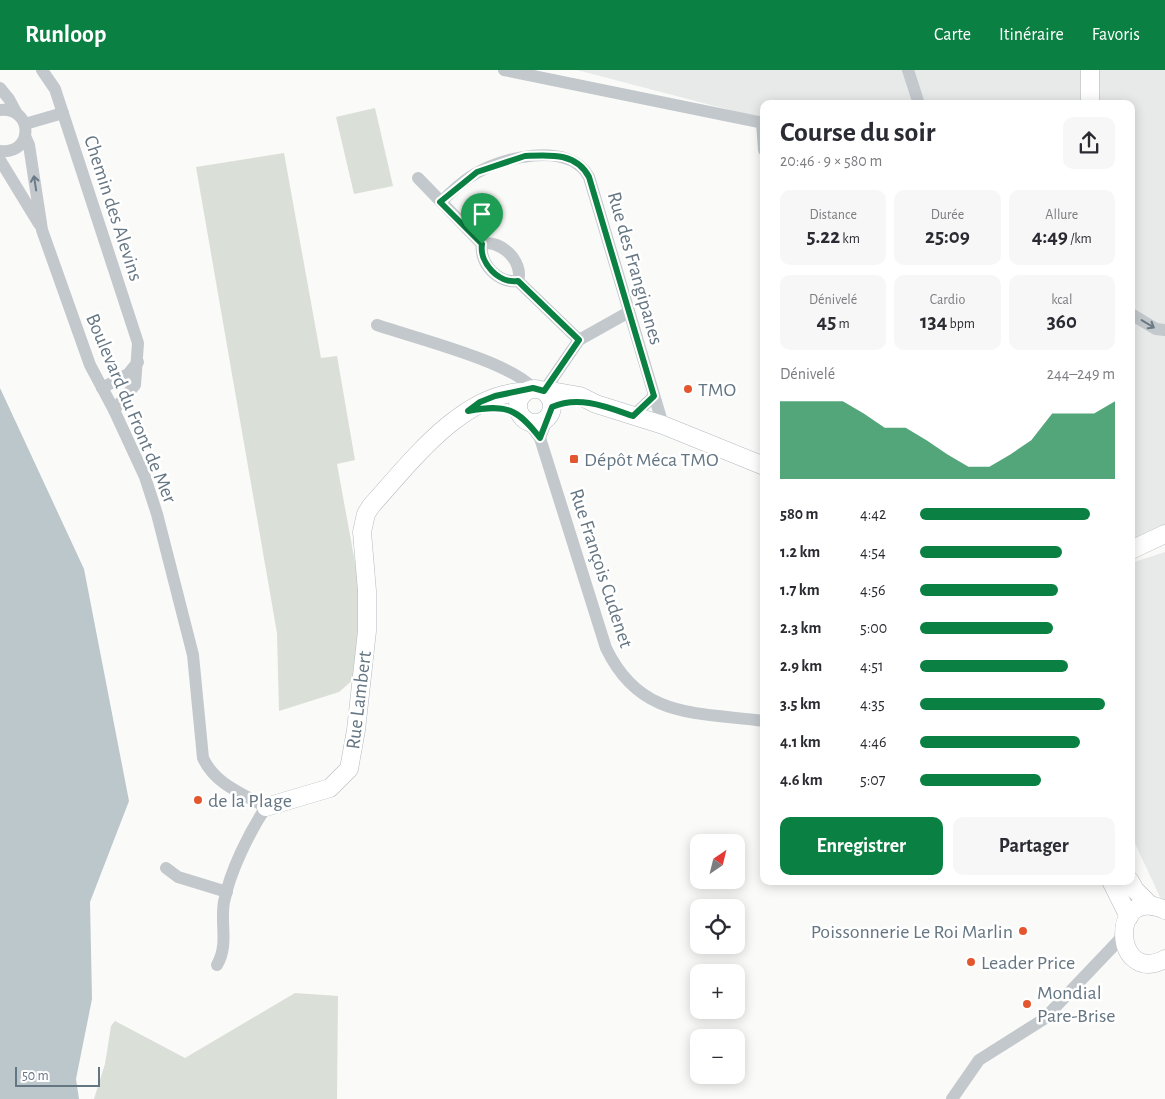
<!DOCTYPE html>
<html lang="fr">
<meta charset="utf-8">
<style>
body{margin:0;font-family:"Alegreya Sans",sans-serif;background:#f7f7f7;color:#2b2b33;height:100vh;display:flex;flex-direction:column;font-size:19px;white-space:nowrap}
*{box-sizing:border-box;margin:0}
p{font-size:16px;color:#7c7c81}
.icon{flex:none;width:28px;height:28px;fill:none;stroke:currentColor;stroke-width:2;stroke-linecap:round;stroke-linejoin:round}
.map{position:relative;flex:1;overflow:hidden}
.panel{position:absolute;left:760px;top:30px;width:375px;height:785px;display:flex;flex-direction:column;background:#fff;border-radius:10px;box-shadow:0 2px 12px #0003}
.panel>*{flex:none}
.needle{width:32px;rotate:35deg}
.fabs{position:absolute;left:690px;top:764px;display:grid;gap:10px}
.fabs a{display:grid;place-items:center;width:55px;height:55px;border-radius:10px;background:#fff;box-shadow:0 2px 12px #0003;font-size:25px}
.scale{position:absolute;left:15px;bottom:12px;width:85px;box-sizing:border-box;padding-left:5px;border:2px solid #657683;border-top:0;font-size:14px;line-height:18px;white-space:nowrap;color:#657683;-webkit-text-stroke:4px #fff;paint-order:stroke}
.pin{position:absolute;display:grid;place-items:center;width:42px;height:42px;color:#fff;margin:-51px -21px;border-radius:50% 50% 50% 0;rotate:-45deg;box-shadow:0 0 5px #0007}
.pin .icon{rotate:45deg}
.round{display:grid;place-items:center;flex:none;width:52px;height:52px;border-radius:10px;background:#f7f7f7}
.head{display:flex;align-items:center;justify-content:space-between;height:85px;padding:0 20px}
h1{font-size:28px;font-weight:600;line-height:38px}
.stats{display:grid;grid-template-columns:repeat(3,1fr);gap:8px;height:85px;padding:5px 20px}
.stats div{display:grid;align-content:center;border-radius:10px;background:#f7f7f7;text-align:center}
.stats b{font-size:21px;font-weight:600}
.stats small{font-size:14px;font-weight:400}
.stats p{font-size:14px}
.chart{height:140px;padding:10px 20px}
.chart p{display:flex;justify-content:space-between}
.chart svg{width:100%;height:90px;margin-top:5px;fill:#0b8043;opacity:.7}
.cta{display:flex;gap:10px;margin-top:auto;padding:10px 20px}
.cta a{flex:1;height:58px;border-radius:10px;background:#0b8043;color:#fff;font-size:20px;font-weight:600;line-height:58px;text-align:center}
.cta a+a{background:#f7f7f7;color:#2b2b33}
ul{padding:0 20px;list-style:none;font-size:16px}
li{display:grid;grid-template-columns:80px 60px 1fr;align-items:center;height:38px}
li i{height:12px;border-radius:6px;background:#0b8043}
header{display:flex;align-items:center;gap:30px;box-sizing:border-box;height:70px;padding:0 25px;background:#0b8043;color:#fff}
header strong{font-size:24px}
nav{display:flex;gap:28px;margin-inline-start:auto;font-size:18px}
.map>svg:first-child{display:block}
.built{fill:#e8e9e9}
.green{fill:#dadfd7}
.water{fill:#bbc7cb}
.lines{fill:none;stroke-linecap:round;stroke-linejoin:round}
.secondary-casing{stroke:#b3babf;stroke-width:19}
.street{stroke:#c3c8cc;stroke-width:12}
.secondary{stroke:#fff;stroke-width:18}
.oneway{stroke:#6a7a87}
.route-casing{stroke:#fff;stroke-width:10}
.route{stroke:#0b8043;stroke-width:6}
.poi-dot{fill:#e4572e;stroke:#fff;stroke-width:2}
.labels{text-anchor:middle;stroke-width:5;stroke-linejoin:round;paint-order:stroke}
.street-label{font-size:20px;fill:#657683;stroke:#fff}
.poi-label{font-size:20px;fill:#657683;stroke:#fff;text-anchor:start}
</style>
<header>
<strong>Runloop</strong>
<nav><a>Carte</a><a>Itinéraire</a><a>Favoris</a></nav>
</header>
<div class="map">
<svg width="1165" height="1029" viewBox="0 0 1165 1029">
<rect width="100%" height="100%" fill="#fafaf8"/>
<g class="built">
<path d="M 577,0 L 1165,0 L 1165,461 L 1131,474 L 1131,34 L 764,34 L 764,49 Z"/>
<path d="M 1165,482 L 1165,831 L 1160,827 L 1131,765 L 1131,493 Z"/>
</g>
<g class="green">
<path d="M 375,38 L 393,116 L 354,124 L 336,47 Z"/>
<path d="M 284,83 L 321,288 L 337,286 L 355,390 L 337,394 L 364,542 L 355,608 L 339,622 L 279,641 L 277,563 L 196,97 Z"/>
<path d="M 295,923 L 338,926 L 337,1029 L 94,1029 L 105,994 L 111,956 L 115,951 L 185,988 Z"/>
</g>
<path class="water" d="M 0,318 L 84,499 L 129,731 L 90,832 L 92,929 L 76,1009 L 79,1029 L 0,1029 Z"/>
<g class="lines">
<defs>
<g id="secondary">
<path d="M 1090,34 L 1090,0"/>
<circle cx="535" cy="336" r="17"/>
<path d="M 549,325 L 557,322 L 580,326 L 596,334 L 663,355 L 764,396"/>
<path d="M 1131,480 L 1165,464"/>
<path d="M 266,737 L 330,718 L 349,699 L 356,660 L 367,561 L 367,521 L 362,462 L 366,444 L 371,436 C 409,394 463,322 524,322"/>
<path d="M 1111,811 L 1129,847"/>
<path d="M 1130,811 L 1135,820 L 1151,836"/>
<path d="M 1165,840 C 1108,813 1113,917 1165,889"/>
</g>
</defs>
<use href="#secondary" class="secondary-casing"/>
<g class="street">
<path d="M 42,0 L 55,19 L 138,273 L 135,315 L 114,340"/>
<path d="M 504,0 L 764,53"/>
<path d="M 908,0 L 919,34"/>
<path d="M 0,18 L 9,29 L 17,44"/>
<path d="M 0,40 C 34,37 34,85 0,81"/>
<path d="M 762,53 L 764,80"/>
<path d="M 25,54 L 63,43"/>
<path d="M 25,66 L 29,75 L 42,160 L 90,295 L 114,340 L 145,407 L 157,444 L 193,585 L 203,688 C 215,714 241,723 266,737 C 249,763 230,801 224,832 C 220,854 229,874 217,895"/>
<path d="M 0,90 L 39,154"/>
<path d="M 418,108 L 482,174 C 479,194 499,214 518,211 L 579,270"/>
<path d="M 441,132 C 450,123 459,114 470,107 C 499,87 569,70 589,107 L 663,355"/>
<path d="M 482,174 C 501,169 524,192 518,211"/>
<path d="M 1131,244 L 1156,259 L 1165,260"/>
<path d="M 377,255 C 415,268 508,291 533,318"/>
<path d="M 102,318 L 128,304 L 138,292"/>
<path d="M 544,321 L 579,270 L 629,242"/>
<path d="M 633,346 L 654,326"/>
<path d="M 528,352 L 540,368 L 606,578 C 640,649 695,642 764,651"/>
<path d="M 540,368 L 547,349"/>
<path d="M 166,798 L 178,807 L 227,822"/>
<path d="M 952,1029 L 979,990 L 1044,949 L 1123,866"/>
</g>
<use href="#secondary" class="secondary"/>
</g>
<defs><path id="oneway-shaft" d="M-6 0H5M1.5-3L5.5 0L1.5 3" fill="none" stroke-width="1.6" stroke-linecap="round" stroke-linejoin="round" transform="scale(1.25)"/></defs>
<g class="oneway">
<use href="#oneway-shaft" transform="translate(35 113) rotate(-99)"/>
<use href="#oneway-shaft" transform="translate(1148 254) rotate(31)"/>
</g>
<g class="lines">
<defs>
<path id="route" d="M 525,86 C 549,85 576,82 589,107 L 654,326 L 633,346 C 607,337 579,325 552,337 L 540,368 C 517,338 506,334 468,341 L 480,332 L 495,326 L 533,318 L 544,321 L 579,270 L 518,211 C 499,214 479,193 482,174 L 440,132 L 477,102 Z"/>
</defs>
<use href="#route" class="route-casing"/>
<use href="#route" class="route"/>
</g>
<g class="poi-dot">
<circle cx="688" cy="319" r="5"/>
<rect x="569" y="384" width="10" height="10" rx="2.5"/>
<circle cx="198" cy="730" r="5"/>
<circle cx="1023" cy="861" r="5"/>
<circle cx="971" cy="892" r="5"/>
<circle cx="1027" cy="934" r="5"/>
</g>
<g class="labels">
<g class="street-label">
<text transform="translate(114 138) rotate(72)" y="7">Chemin des Alevins</text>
<text transform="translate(636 198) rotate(74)" y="7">Rue des Frangipanes</text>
<text transform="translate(132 338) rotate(67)" y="7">Boulevard du Front de Mer</text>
<text transform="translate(602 498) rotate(72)" y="7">Rue François Cudenet</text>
<text transform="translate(358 630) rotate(-83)" y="7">Rue Lambert</text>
</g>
<g class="poi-label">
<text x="698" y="326">TMO</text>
<text x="584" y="396">Dépôt Méca TMO</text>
<text x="208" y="737">de la Plage</text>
<text x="1013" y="868" text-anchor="end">Poissonnerie Le Roi Marlin</text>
<text x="981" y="899">Leader Price</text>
<text x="1037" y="929">Mondial<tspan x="1037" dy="23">Pare-Brise</tspan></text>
</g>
</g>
</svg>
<div class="fabs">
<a><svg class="needle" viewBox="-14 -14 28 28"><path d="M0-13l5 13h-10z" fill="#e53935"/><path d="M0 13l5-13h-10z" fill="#7c7c81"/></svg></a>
<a><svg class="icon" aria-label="locate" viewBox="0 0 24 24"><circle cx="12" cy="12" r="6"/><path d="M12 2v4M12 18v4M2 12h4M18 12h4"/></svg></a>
<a>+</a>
<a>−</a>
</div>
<div class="scale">50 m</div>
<div class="pin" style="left:482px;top:174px;background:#1e9e55"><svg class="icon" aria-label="arrive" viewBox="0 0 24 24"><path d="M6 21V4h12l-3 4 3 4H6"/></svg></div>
<section class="panel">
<div class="head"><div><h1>Course du soir</h1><p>20:46 · 9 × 580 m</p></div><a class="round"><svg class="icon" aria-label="share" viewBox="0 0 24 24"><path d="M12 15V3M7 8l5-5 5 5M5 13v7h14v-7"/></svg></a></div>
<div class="stats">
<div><p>Distance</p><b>5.22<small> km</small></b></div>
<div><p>Durée</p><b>25:09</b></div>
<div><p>Allure</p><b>4:49<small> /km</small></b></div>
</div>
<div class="stats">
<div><p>Dénivelé</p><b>45<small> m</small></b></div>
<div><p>Cardio</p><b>134<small> bpm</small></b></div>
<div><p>kcal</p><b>360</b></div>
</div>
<div class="chart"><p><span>Dénivelé</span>244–249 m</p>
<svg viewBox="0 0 160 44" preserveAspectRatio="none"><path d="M0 44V6L10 6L20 6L30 6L40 12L50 19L60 19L70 25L80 32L90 38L100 38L110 32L120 25L130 12L140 12L150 12L160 6V44z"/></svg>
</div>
<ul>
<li><b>580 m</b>4:42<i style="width:87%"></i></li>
<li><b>1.2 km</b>4:54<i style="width:73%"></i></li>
<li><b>1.7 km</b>4:56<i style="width:71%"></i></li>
<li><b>2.3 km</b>5:00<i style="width:68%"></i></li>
<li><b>2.9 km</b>4:51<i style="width:76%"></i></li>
<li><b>3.5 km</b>4:35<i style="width:95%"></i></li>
<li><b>4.1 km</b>4:46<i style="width:82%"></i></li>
<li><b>4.6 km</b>5:07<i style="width:62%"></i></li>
</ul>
<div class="cta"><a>Enregistrer</a><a>Partager</a></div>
</section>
</div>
